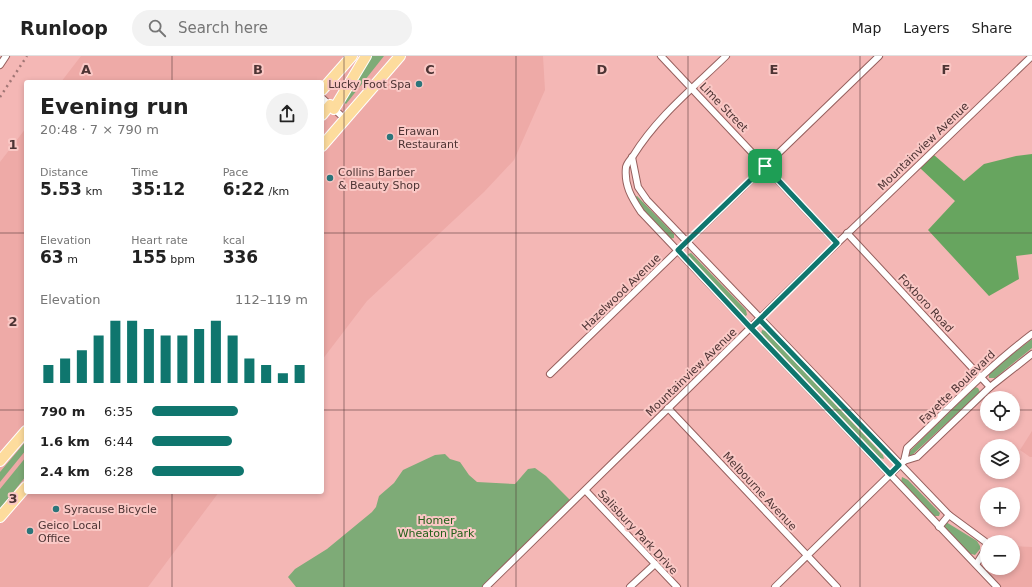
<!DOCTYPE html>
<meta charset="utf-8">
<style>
body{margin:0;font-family:"DejaVu Sans",sans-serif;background:#f2f2f2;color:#222;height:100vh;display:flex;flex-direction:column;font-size:15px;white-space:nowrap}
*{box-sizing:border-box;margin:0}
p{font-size:13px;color:#767676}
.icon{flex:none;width:22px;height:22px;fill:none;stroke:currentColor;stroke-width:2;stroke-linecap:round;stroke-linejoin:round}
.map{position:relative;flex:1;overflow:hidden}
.side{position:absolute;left:24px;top:24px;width:300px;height:414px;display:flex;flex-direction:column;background:#fff;border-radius:4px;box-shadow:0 2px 6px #0003}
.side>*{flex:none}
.controls{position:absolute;left:980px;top:335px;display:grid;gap:8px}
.controls a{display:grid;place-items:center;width:40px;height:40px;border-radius:50%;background:#fff;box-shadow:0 2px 6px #0003;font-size:20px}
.pin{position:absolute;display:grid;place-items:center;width:34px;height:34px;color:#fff;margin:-17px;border-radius:8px;box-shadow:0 2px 6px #0006}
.round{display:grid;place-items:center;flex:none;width:42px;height:42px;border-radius:21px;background:#f2f2f2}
.overview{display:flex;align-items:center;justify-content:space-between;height:68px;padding:0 16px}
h1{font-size:22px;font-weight:700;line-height:30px}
.figures{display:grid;grid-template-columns:repeat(3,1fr);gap:6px;height:68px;padding:4px 16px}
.figures div{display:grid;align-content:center}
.figures b{font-size:17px;font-weight:700}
.figures small{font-size:11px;font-weight:400}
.figures p{font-size:11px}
.chart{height:112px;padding:8px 16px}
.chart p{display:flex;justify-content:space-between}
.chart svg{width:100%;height:72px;margin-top:4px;stroke:#0f766e;stroke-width:6}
ul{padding:0 16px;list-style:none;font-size:13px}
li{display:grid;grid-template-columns:64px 48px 1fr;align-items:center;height:30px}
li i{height:10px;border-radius:5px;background:#0f766e}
header{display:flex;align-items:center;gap:24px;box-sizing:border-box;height:56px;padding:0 20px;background:#fff;border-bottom:1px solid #e0e0e0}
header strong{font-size:19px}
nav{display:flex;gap:22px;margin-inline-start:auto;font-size:14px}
.search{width:280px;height:36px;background:#f2f2f2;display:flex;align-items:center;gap:10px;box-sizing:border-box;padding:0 14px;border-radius:22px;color:#767676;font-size:15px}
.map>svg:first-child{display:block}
.built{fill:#eeaaa7}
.green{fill:#7eab77}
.forest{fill:#67a55f}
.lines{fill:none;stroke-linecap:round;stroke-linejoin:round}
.minor-casing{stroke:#96605e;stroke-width:8}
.primary-casing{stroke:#fff;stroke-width:12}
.minor{stroke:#fff;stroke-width:6}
.primary{stroke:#fddc9d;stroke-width:10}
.rail{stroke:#a17675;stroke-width:2.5;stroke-dasharray:2 4;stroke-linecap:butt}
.route-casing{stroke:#fff;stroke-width:8}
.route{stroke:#0f766e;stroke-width:5}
.grid{fill:none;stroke:#4d3434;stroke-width:1;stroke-opacity:0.55}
.poi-dot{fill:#2b757a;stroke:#fac8c5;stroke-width:1.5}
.labels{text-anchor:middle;stroke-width:4;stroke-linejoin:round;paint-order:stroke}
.poi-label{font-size:11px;fill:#4d3434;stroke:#fac8c5;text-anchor:start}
.street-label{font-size:11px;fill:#4d3434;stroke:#fac8c5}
.park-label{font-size:11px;fill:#24611b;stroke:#fac8c5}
.grid-label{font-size:13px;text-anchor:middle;font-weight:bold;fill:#4d3434;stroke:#fac8c5;stroke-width:4;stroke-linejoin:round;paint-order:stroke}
</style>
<header>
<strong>Runloop</strong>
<div class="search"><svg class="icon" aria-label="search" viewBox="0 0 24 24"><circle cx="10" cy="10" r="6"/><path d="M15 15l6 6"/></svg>Search here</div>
<nav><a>Map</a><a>Layers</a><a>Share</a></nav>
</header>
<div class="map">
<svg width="1032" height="531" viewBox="0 0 1032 531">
<rect width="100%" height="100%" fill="#f4b7b5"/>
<g class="built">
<path d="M 81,0 L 543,0 L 545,34 L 514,104 L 484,136 L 367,245 L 322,304 L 322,26 L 61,26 Z"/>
<path d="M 26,72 L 26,436 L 219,436 L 148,531 L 0,531 L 0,106 Z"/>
<path d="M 1032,375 L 1032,401 L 1030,401 L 1020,394 Z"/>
<path d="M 1013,490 L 1032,491 L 1032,531 L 1001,531 L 982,511 L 982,507 L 987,503 L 987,512 L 1013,512 Z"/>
</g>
<g class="green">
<path d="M 370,0 L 384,0 L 346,48 L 342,45 Z"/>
<path d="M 637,140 L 674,178 L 674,182 L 669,183 L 641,153 L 635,141 Z"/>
<path d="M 691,197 L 746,254 L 747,259 L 744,261 L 687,200 L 688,198 Z"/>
<path d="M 762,274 L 766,275 L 883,399 L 884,403 L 880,402 L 761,278 Z"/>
<path d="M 1032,283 L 1032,292 L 995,322 L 989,322 L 989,316 Z"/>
<path d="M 975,331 L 978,332 L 980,336 L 909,402 L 906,399 L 909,396 Z"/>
<path d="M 26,385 L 26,394 L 0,426 L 0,416 Z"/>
<path d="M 445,398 L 450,403 L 460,406 L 469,419 L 477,426 L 515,428 L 528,413 L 535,412 L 546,420 L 573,447 L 486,531 L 296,531 L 288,521 L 295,513 L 327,493 L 372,456 L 376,451 L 379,440 L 394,427 L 403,414 L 435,399 Z"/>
<path d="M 26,401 L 26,420 L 0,453 L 0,433 Z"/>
<path d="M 902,421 L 908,424 L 940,457 L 939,460 L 934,460 L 901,426 Z"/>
<path d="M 946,466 L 977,485 L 980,490 L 980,493 L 975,499 L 968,497 L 944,471 Z"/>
</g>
<path class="forest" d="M 1032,98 L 1032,198 L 1016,200 L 1019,223 L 989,240 L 928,174 L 955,145 L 920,112 L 934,99 L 964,125 L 984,108 L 1016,100 Z"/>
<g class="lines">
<defs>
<g id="minor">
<path d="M 661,0 L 837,187"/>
<path d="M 726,0 C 693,32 657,61 633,100 C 630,104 627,107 626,111 C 624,129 631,141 641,156 L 997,531"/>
<path d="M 0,9 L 6,0"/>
<path d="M 322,42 L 345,63"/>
<path d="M 632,101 L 638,131 L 647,144 L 949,459 L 987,487"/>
<path d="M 847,177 L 990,331"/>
<path d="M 550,318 L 879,0"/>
<path d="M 668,352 L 837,531"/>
<path d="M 904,405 L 907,392 C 948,353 987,312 1032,278"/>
<path d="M 586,435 L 677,531"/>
<path d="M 939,471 L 949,459"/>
<path d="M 977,507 L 987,491"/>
<path d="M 486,531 L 796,227 L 1032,0"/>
<path d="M 630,531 L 655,508"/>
<path d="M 775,531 L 904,405 L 917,401 L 990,331 L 1032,298"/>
</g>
<g id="primary">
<path d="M 322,34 L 352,0"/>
<path d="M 334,53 L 366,0"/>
<path d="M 322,59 L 330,49"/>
<path d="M 322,90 L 400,0"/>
<path d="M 0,405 L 26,375"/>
<path d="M 0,461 L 26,431"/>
</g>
</defs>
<use href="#minor" class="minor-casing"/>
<use href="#primary" class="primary-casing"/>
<use href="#minor" class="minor"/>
<use href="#primary" class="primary"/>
<path class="rail" d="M 0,41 L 27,0"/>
</g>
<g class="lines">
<defs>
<path id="route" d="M 765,110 L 678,194 L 751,272 L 760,264 L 899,409 L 890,418 L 751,272 L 837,187 L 765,110"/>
</defs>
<use href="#route" class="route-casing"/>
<use href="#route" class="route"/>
</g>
<path class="grid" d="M 172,0 L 172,26M 344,0 L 344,531M 516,0 L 516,531M 688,0 L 688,531M 860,0 L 860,531M 0,177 L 26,177M 322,177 L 1032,177M 0,354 L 26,354M 322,354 L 987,354M 1013,354 L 1032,354M 172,436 L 172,531"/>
<g class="poi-dot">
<circle cx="419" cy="28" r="4"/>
<circle cx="390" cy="81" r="4"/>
<circle cx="330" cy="122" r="4"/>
<circle cx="56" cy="453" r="4"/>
<circle cx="30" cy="475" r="4"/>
</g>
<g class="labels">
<g class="poi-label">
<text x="411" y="32" text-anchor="end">Lucky Foot Spa</text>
<text x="398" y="79">Erawan<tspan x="398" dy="13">Restaurant</tspan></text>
<text x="338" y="120">Collins Barber<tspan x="338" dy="13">&amp; Beauty Shop</tspan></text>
<text x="64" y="457">Syracuse Bicycle</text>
<text x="38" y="473">Geico Local<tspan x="38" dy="13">Office</tspan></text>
</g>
<g class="street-label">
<text transform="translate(724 51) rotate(46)" y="4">Lime Street</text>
<text transform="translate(923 90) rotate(-44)" y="4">Mountainview Avenue</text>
<text transform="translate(621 236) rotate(-44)" y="4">Hazelwood Avenue</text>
<text transform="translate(926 247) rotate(47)" y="4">Foxboro Road</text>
<text transform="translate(691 316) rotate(-44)" y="4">Mountainview Avenue</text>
<text transform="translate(957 331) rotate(-44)" y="4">Fayette Boulevard</text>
<text transform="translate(760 435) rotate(47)" y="4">Melbourne Avenue</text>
<text transform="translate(638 476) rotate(47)" y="4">Salisbury Park Drive</text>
</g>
<g class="park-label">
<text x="436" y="468">Homer<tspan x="436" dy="13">Wheaton Park</tspan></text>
</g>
</g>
<g class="grid-label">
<text x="86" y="18">A</text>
<text x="258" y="18">B</text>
<text x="430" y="18">C</text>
<text x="602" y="18">D</text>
<text x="774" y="18">E</text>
<text x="946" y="18">F</text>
<text x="13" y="93">1</text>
<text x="13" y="270">2</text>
<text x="13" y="447">3</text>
</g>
</svg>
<div class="controls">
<a><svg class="icon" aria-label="locate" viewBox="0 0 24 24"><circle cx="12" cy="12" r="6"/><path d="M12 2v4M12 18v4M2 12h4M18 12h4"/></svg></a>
<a><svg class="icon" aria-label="layers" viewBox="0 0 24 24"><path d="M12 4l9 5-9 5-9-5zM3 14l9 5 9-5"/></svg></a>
<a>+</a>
<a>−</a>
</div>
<div class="pin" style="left:765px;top:110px;background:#1e9e55"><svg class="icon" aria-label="arrive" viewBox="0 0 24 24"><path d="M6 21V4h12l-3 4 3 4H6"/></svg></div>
<section class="side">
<div class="overview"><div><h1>Evening run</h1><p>20:48 · 7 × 790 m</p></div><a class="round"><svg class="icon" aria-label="share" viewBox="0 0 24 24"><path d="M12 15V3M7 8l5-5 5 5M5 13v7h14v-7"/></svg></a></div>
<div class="figures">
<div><p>Distance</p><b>5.53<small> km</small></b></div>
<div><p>Time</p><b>35:12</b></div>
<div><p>Pace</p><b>6:22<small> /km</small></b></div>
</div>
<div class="figures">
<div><p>Elevation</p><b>63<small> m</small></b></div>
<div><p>Heart rate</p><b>155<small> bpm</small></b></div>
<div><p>kcal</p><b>336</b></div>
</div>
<div class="chart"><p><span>Elevation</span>112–119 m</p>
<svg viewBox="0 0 160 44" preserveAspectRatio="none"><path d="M5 44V33M15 44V29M25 44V24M35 44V15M45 44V6M55 44V6M65 44V11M75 44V15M85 44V15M95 44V11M105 44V6M115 44V15M125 44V29M135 44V33M145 44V38M155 44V33"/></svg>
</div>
<ul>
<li><b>790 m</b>6:35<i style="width:55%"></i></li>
<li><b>1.6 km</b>6:44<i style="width:51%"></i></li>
<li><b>2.4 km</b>6:28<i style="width:59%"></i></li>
</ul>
</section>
</div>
